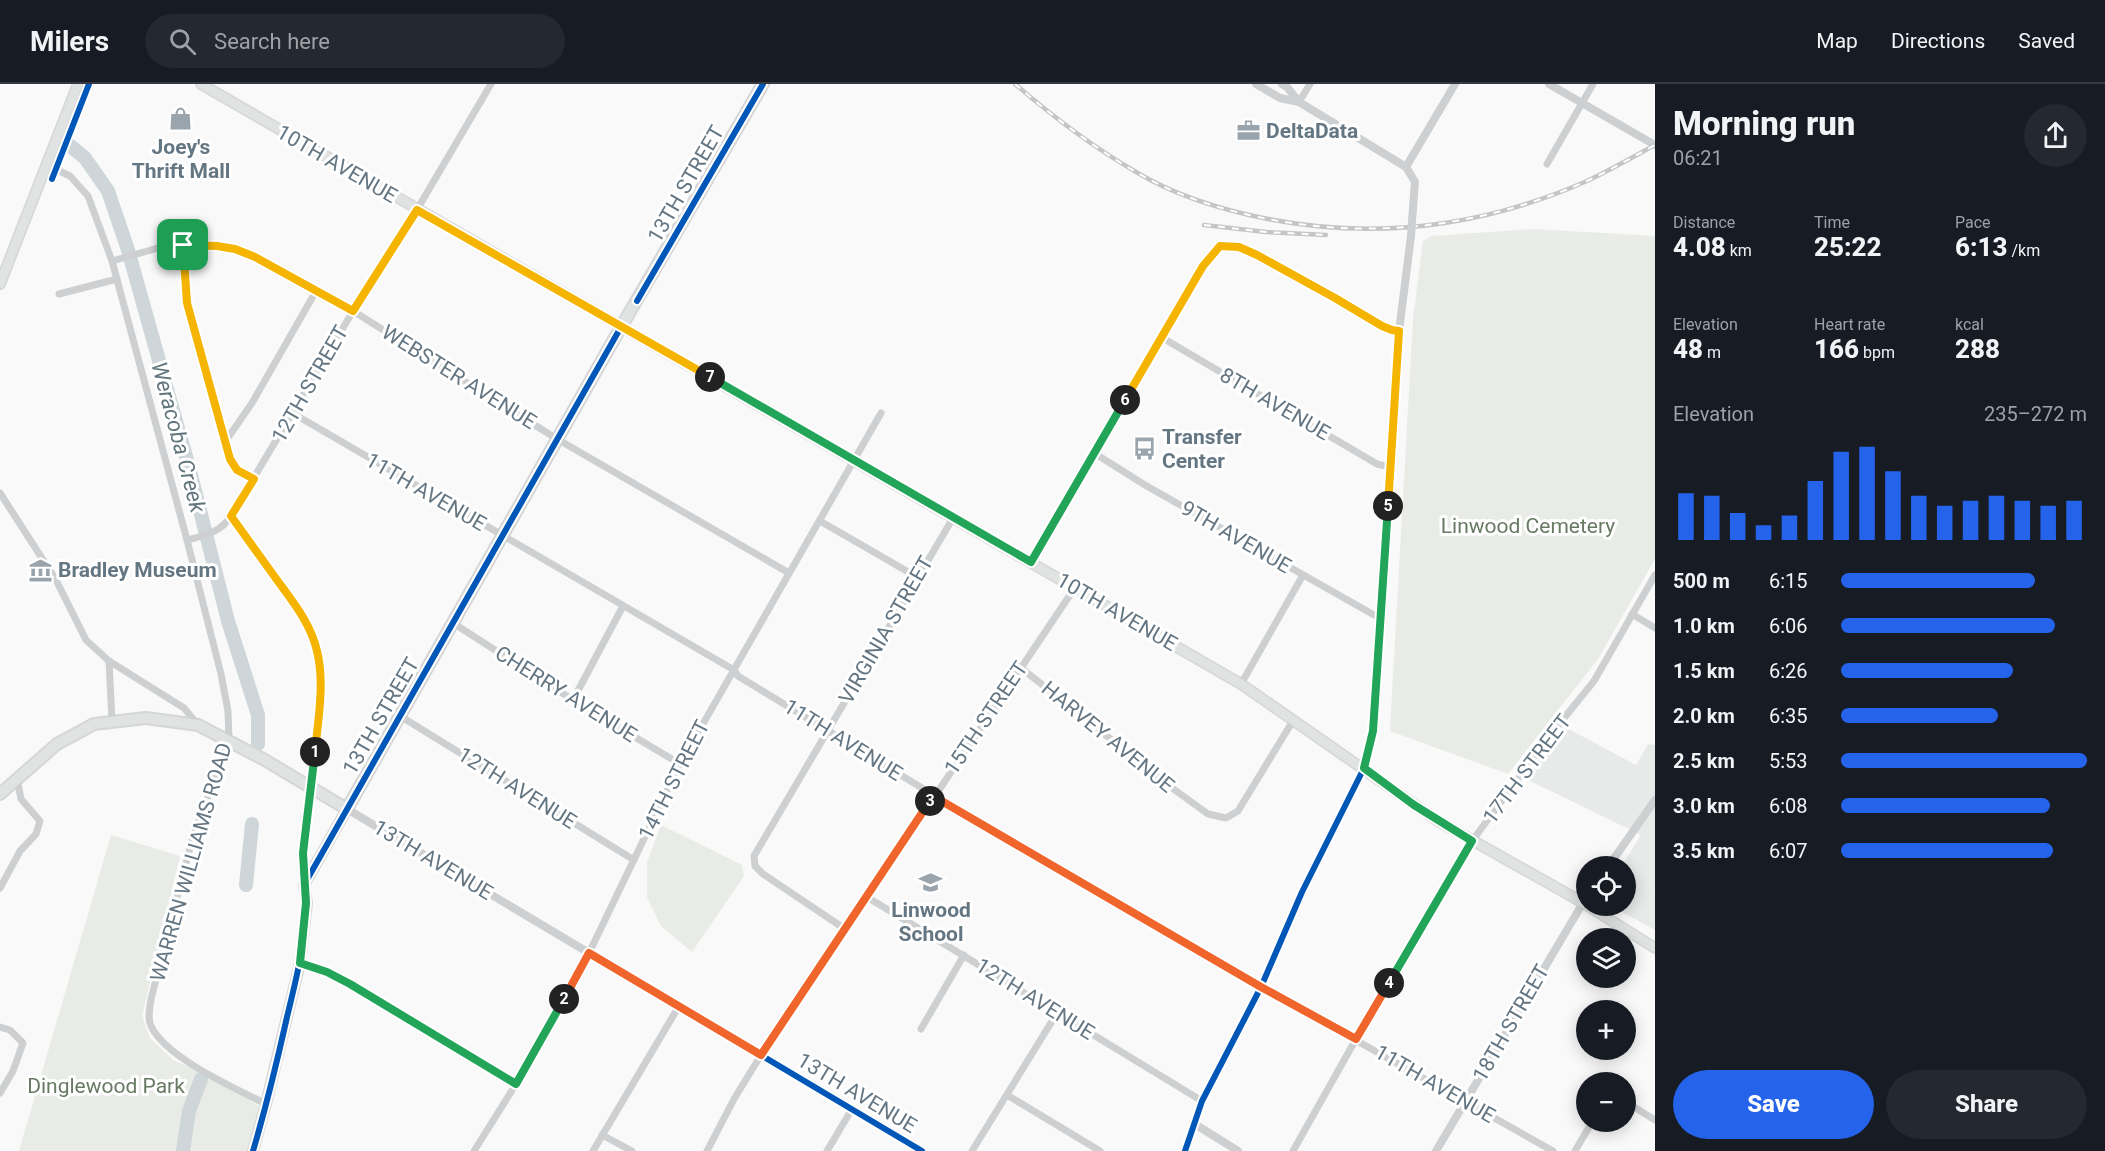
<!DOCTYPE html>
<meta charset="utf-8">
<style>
body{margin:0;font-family:Roboto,sans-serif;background:#242831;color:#f1f3f6;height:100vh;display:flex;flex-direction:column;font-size:22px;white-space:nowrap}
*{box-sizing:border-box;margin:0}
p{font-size:20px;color:#9ea1a6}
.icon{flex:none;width:33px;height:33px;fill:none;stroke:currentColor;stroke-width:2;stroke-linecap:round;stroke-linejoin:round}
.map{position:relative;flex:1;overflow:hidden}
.details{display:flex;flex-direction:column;background:#171b24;width:450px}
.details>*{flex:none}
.fabs{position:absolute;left:1576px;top:772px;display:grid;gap:12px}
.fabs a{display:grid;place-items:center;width:60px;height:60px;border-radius:50%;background:#171b24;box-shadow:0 3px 15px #0003;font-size:30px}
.pin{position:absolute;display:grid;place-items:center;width:51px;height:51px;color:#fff;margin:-26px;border-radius:12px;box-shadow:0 3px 9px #0006}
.km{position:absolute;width:30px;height:30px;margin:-15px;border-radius:50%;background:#222;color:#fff;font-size:16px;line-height:30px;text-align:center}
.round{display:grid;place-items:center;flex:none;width:63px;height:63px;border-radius:32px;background:#242831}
.overview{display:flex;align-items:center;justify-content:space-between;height:102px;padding:0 18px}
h1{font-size:33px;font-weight:800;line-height:45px}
.metrics{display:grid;grid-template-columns:repeat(3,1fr);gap:9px;height:102px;padding:6px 18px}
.metrics div{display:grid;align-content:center}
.metrics b{font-size:26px;font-weight:800}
.metrics small{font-size:16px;font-weight:400}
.metrics p{font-size:16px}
.chart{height:168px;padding:12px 18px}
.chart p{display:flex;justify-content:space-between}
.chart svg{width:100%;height:108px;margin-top:6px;stroke:#2563eb;stroke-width:6}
.action{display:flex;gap:12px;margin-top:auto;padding:12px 18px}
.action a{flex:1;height:69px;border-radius:36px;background:#2563eb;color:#fff;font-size:24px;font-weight:800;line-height:69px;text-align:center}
.action a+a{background:#242831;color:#f1f3f6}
ul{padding:0 18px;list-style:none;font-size:20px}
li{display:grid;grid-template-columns:96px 72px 1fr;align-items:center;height:45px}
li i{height:15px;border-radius:8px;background:#2563eb}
header{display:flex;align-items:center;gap:36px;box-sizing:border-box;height:84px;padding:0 30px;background:#171b24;border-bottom:2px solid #363941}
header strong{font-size:28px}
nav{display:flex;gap:33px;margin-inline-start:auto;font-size:21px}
.search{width:420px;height:54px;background:#242831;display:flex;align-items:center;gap:15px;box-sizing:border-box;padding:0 21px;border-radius:33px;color:#9ea1a6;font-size:22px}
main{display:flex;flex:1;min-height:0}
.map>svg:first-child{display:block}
.built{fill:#e8e9e9}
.green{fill:#e8ebe6}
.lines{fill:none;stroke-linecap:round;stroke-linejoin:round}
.river{stroke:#ced6d9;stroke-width:14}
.secondary-casing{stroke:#d5d6d7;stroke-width:12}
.primary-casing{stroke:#d5d6d7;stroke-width:14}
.minor{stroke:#cecfd0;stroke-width:7}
.tertiary{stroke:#cecfd0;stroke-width:8}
.secondary{stroke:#e1e2e2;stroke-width:9}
.primary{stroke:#e1e2e2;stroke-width:10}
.rail-casing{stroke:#c3c5c6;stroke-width:4.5}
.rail{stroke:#fff;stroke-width:2;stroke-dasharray:7;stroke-linecap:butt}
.tertiary-bridge{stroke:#cecfd0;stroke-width:8}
.cycleway-casing{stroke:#fff;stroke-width:10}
.cycleway{stroke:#0057b8;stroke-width:6}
.split-1-casing{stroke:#fff;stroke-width:12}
.split-2-casing{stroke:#fff;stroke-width:12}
.split-3-casing{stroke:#fff;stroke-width:12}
.split-4-casing{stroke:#fff;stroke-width:12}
.split-5-casing{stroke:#fff;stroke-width:12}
.split-6-casing{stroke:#fff;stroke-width:12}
.split-7-casing{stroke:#fff;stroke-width:12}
.split-8-casing{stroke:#fff;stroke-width:12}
.split-1{stroke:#f5b400;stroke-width:8}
.split-2{stroke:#22a559;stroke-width:8}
.split-3{stroke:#f0652b;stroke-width:8}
.split-4{stroke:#f0652b;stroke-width:8}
.split-5{stroke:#22a559;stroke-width:8}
.split-6{stroke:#f5b400;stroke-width:8}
.split-7{stroke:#22a559;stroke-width:8}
.split-8{stroke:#f5b400;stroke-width:8}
.labels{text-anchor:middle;stroke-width:6;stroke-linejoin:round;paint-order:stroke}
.poi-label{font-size:21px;font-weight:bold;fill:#657683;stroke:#fff;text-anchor:start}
.street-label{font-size:21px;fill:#657683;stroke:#fff}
.park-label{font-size:21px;fill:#687a64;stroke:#fff}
.water-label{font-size:22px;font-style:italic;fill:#60757c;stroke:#fff}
</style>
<header>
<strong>Milers</strong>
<div class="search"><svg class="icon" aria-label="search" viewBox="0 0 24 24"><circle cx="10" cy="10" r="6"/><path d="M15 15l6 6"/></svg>Search here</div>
<nav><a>Map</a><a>Directions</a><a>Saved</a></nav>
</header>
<main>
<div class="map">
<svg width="1655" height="1067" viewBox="0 0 1655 1067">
<rect width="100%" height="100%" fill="#f9f9f9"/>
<path class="built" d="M 1563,642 L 1636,681 L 1648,660 L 1655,661 L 1655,846 L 1611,822 L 1626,822 L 1626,783 L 1621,783 L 1641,751 L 1524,694 Z"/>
<g class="green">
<path d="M 1532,145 L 1655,152 L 1655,475 L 1598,575 L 1508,690 L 1390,647 L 1413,235 L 1423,157 L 1432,152 Z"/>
<path d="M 661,741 L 742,781 L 744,792 L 692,868 L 661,842 L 647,813 L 647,778 Z"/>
<path d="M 111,751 L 180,772 L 142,932 L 150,954 L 173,976 L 230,1001 L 260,1023 L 247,1067 L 19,1067 Z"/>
</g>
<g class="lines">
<g class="river">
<path d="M 68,60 L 85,74 L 108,107 L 128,166 L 190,387 L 228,537 L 258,631 L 258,660"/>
<path d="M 246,801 L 252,740"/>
<path d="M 183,1067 L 189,1027 L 201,995"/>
</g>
<defs>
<g id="secondary">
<path d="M 201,0 L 1241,600 L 1438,737 L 1587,821"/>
<path d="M 0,200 L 78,0"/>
<path d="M 1588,822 L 1655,864"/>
<path d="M 253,1067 L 266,1020 L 300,879 L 307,819 L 304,801 L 347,725"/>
</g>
<path id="primary" d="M 0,710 L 57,660 L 94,640 L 146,634 L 198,641 L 263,675 L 347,725 L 621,243 L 763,0"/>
</defs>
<use href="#secondary" class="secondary-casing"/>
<use href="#primary" class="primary-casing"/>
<g class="minor">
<path d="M 1299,18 L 1310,0"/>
<path d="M 1547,80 L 1593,0"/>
<path d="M 47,81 L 70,92 L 88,112 L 112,177 L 187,456 L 221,590 L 228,627 L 229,656 L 192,756 L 151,915 C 150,924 147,934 151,942 C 166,974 235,1004 266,1020"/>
<path d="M 183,161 L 187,219 L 230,375 L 237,386 L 254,395"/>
<path d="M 112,177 L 158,164 L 193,161 L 235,165 L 255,173 L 353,227 L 557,355 L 789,489"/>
<path d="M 59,210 L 117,195"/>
<path d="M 1161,253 L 1377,380 L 1390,383"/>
<path d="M 294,330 L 734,586 L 738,592 L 991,746 L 1261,903 L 1553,1067"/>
<path d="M 225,358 L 252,319 L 316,207"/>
<path d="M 1094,369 L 1145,401 L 1374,531 L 1380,531"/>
<path d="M 0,409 L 56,496 L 86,556 L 109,577 L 184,624 L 198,641"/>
<path d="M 231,432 L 298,526 L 312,548 L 318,568 L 320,587 L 319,616 L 303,769 L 304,801"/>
<path d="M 820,437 L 917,493"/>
<path d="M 187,456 C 205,451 220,449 231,432 L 353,227 L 415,129 L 491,0"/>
<path d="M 1031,478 L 1203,182 L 1220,162 L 1239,163 L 1257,171 L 1382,242 L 1392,246 L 1399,247"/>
<path d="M 1632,530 L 1655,544"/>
<path d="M 453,539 L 573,616 L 680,680"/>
<path d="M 109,577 L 112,637"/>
<path d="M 1020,583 L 1172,704 L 1208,730 L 1226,734 L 1238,727 L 1294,635"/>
<path d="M 1241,600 L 1303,491"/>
<path d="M 573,616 L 623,522"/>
<path d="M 400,632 L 634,776"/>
<path d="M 0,804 L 20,767 L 36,750 L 40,737 L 21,715 L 17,695"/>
<path d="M 867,813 L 1202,1017"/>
<path d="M 845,845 L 763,790 L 755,782 L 754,772 L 953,434"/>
<path d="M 300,879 L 327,888 L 350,900 L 516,1000"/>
<path d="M 0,943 L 10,946 L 23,959 L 13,987 L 0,1009"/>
<path d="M 921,945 L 964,871"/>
<path d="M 1007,1011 L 1100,1067"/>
<path d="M 1626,1018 L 1655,1036"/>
<path d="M 602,1051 L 632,1067"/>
<path d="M 474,1067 L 516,1000 L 589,869 L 680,680 L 881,329"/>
<path d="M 593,1067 L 679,922"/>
<path d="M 707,1067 L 734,1015 L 761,971 L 1074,505"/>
<path d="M 827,1067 L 852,1025"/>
<path d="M 972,1067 L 1057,929"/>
<path d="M 1293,1067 L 1356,955 L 1472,757 L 1556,644 L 1594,597 L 1655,491"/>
<path d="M 1575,1067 L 1592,1038"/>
</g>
<g class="tertiary">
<path d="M 1256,0 L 1280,14 L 1299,18 L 1406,83 L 1415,98 L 1412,137"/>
<path d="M 1282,0 L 1287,3 L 1299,18"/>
<path d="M 1549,0 L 1655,61"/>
<path d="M 1406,83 L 1455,0"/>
<path d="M 347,725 L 922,1067"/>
<path d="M 1608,783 L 1655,716"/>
<path d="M 1193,1039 L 1238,1067"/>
<path d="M 1185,1067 L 1202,1017 L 1261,903 L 1302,808 L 1364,684 L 1373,647 L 1399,247 L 1411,152"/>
<path d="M 1436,1067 L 1587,812"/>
</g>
<use href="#secondary" class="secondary"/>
<use href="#primary" class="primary"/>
<defs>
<g id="rail">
<path d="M 1015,0 C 1052,32 1093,63 1136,88 C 1176,112 1222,126 1268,135 C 1377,156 1485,142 1587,97 C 1610,86 1633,73 1655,61"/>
<path d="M 1204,141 L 1266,148 L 1326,151"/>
</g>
</defs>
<use href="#rail" class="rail-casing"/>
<use href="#rail" class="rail"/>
<path class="tertiary-bridge" d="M 1411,152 L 1412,137"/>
<defs>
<g id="cycleway">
<path d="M 52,95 L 89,0"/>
<path d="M 637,217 L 763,0"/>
<path d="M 300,879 L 327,888 L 350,900 L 516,1000 L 589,869 L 922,1067"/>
<path d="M 253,1067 C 266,1023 277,978 287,933 C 297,891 310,845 304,801 L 621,243"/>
<path d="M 1185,1067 L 1202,1017 L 1261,903 L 1302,808 L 1364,684"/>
</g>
</defs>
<use href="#cycleway" class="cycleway-casing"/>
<use href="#cycleway" class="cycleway"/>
</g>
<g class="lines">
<defs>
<path id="split-1" d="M 183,161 L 187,219 L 230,375 L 237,386 L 254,395 L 231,432 C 247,454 262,475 277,496 C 293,518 311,540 317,567 C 325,599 318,636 315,668"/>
<path id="split-2" d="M 315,668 L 303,769 L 306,819 L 300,879 L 327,888 L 350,900 L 516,1000 L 564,915"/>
<path id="split-3" d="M 564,915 L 589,869 L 761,971 L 930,717"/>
<path id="split-4" d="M 930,717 L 933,712 L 1261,903 L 1356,955 L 1389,899"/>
<path id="split-5" d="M 1388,422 L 1373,647 L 1364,684 L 1414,721 L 1472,757 L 1389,899"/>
<path id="split-6" d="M 1125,316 L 1203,182 L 1220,162 L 1239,163 L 1257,171 L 1335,214 L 1382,242 L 1392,246 L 1399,247 L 1388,422"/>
<path id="split-7" d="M 710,293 L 1031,478 L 1125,316"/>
<path id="split-8" d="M 183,161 L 217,162 L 235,165 L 255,173 L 353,227 L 417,126 L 710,293"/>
</defs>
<use href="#split-1" class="split-1-casing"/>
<use href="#split-2" class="split-2-casing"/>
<use href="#split-3" class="split-3-casing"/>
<use href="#split-4" class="split-4-casing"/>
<use href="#split-5" class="split-5-casing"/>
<use href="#split-6" class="split-6-casing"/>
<use href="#split-7" class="split-7-casing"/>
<use href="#split-8" class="split-8-casing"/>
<use href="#split-1" class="split-1"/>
<use href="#split-2" class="split-2"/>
<use href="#split-3" class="split-3"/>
<use href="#split-4" class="split-4"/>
<use href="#split-5" class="split-5"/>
<use href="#split-6" class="split-6"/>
<use href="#split-7" class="split-7"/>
<use href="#split-8" class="split-8"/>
</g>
<defs>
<symbol id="shop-bare" viewBox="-9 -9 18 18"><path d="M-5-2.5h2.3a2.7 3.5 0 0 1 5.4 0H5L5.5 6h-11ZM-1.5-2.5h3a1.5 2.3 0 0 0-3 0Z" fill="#99a4ac" stroke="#fff" stroke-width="2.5" paint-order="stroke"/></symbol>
<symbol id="office-bare" viewBox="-9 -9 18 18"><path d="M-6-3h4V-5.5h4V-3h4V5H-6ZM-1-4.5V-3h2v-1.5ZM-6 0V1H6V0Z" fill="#99a4ac" stroke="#fff" stroke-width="2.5" paint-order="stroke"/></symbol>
<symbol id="bus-bare" viewBox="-9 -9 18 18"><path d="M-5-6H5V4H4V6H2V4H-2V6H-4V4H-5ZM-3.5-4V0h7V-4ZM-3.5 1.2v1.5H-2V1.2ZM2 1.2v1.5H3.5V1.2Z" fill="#99a4ac" stroke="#fff" stroke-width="2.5" paint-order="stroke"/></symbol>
<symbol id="museum-bare" viewBox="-9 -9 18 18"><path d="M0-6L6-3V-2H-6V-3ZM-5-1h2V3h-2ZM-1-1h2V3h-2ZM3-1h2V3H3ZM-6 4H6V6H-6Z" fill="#99a4ac" stroke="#fff" stroke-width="2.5" paint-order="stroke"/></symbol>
<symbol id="school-bare" viewBox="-9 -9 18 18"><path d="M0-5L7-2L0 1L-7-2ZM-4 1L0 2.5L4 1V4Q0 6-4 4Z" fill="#99a4ac" stroke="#fff" stroke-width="2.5" paint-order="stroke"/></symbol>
</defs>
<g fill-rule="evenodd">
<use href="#shop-bare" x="164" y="18" width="33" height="33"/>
<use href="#office-bare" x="1232" y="30" width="33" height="33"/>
<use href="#bus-bare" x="1128" y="348" width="33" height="33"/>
<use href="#museum-bare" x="24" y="470" width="33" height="33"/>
<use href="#school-bare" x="914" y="782" width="33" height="33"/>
</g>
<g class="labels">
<g class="poi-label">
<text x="1266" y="54">DeltaData</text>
<text x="181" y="70" text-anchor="middle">Joey's<tspan x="181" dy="24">Thrift Mall</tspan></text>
<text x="1162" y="360">Transfer<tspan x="1162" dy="24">Center</tspan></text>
<text x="58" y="493">Bradley Museum</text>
<text x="931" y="833" text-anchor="middle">Linwood<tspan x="931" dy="24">School</tspan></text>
</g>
<g class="street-label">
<text transform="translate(337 80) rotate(30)" y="7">10TH AVENUE</text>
<text transform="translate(686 100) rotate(-60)" y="7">13TH STREET</text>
<text transform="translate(459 293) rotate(32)" y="7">WEBSTER AVENUE</text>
<text transform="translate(310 300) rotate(-60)" y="7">12TH STREET</text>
<text transform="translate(1275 320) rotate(30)" y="7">8TH AVENUE</text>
<text transform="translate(426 408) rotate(30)" y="7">11TH AVENUE</text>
<text transform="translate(1236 453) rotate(30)" y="7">9TH AVENUE</text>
<text transform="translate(1117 528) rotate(30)" y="7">10TH AVENUE</text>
<text transform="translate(886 546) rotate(-60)" y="7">VIRGINIA STREET</text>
<text transform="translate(566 610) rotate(32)" y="7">CHERRY AVENUE</text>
<text transform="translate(381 632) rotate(-60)" y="7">13TH STREET</text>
<text transform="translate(986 634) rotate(-56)" y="7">15TH STREET</text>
<text transform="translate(1108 653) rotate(39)" y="7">HARVEY AVENUE</text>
<text transform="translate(843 656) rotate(32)" y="7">11TH AVENUE</text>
<text transform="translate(1527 685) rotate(-53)" y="7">17TH STREET</text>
<text transform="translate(674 696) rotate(-63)" y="7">14TH STREET</text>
<text transform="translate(517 704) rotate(32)" y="7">12TH AVENUE</text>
<text transform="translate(433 776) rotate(31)" y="7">13TH AVENUE</text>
<text transform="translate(191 778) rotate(-74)" y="7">WARREN WILLIAMS ROAD</text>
<text transform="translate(1035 915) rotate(32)" y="7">12TH AVENUE</text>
<text transform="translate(1511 939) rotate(-60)" y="7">18TH STREET</text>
<text transform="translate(1435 1000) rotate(30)" y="7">11TH AVENUE</text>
<text transform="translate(857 1009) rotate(31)" y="7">13TH AVENUE</text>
</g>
<g class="park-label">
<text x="1528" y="449">Linwood Cemetery</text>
<text x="106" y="1009">Dinglewood Park</text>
</g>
<g class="water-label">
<text transform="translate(179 353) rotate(75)" y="8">Weracoba Creek</text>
</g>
</g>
</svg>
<div class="fabs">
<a><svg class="icon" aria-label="locate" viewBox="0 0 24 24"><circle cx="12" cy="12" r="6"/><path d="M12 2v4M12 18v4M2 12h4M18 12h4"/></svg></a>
<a><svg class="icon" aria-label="layers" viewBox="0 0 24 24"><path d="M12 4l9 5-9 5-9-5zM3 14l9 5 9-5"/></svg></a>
<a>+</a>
<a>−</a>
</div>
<div class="pin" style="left:183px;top:161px;background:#1e9e55"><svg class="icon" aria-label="arrive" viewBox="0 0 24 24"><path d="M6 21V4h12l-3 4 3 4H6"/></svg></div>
<b class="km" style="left:315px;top:668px">1</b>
<b class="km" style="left:564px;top:915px">2</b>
<b class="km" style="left:930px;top:717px">3</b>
<b class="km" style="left:1389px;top:899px">4</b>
<b class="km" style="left:1388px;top:422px">5</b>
<b class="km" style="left:1125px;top:316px">6</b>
<b class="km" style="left:710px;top:293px">7</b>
</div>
<section class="details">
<div class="overview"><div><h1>Morning run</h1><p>06:21</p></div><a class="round"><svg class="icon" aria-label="share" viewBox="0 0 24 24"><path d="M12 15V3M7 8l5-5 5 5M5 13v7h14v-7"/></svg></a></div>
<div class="metrics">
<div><p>Distance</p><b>4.08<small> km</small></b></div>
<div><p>Time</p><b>25:22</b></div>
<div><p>Pace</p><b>6:13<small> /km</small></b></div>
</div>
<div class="metrics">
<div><p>Elevation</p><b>48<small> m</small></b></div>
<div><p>Heart rate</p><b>166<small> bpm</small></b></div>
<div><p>kcal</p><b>288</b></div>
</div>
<div class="chart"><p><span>Elevation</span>235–272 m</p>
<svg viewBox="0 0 160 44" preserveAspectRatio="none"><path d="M5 44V25M15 44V26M25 44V33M35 44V38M45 44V34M55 44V20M65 44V8M75 44V6M85 44V16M95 44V26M105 44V30M115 44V28M125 44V26M135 44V28M145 44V30M155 44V28"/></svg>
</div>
<ul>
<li><b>500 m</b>6:15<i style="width:79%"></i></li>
<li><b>1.0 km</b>6:06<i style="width:87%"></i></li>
<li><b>1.5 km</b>6:26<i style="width:70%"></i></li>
<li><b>2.0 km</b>6:35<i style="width:64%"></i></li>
<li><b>2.5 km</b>5:53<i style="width:100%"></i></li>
<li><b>3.0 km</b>6:08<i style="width:85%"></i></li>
<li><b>3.5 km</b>6:07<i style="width:86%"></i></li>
</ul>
<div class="action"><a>Save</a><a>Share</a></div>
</section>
</main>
